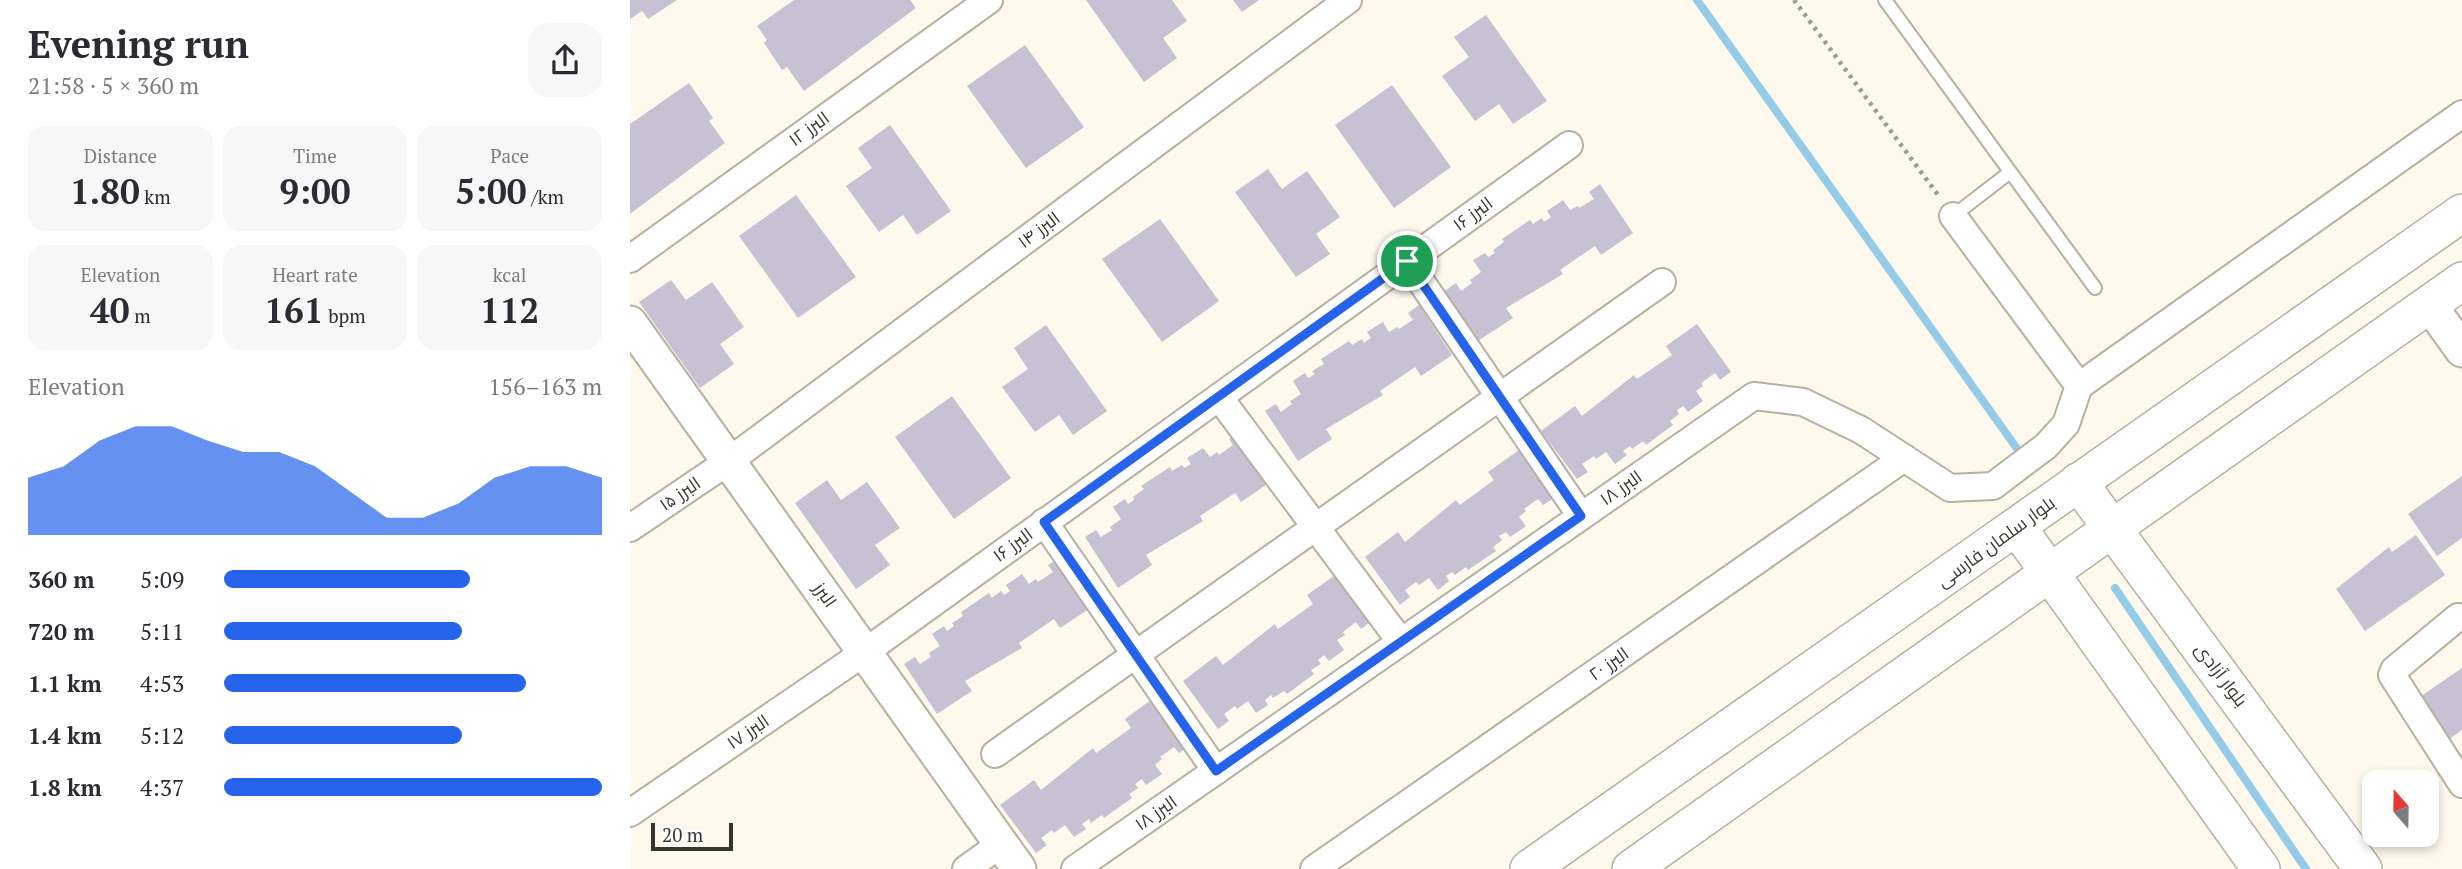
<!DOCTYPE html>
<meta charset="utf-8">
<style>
body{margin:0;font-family:"PT Serif",Cairo,serif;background:#f7f7f7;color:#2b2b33;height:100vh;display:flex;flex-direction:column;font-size:26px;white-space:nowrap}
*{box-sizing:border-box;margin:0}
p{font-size:23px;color:#7c7c81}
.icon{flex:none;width:38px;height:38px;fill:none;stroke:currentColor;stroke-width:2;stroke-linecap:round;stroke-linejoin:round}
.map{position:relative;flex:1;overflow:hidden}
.panel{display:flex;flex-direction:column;background:#fff;width:630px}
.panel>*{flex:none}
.needle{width:46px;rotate:340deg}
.tools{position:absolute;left:1732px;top:770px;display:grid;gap:14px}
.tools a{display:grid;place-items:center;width:77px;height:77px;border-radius:14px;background:#fff;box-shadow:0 4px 10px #0003;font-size:35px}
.scale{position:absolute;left:21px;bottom:18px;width:82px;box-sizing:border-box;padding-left:7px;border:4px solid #38352e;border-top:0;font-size:19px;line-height:24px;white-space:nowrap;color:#38352e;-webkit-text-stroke:5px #fff;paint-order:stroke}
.pin{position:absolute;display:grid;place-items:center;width:60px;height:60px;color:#fff;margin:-30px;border:4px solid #fff;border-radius:50%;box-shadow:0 2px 7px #0007}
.round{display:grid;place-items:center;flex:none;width:74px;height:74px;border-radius:21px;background:#f7f7f7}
.headline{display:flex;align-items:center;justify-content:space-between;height:119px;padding:0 28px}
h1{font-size:38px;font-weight:800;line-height:52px}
.metrics{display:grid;grid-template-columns:repeat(3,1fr);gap:10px;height:119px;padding:7px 28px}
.metrics div{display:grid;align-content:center;border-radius:18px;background:#f7f7f7;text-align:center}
.metrics b{font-size:35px;font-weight:800}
.metrics small{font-size:19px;font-weight:400}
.metrics p{font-size:19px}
.chart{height:196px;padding:14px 28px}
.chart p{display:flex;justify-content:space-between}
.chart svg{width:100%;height:126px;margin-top:7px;fill:#2563eb;opacity:.7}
ul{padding:0 28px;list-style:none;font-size:23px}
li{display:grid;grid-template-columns:112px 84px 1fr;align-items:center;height:52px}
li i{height:18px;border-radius:9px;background:#2563eb}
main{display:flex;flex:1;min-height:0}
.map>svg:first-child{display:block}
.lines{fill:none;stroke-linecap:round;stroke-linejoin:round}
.stream{stroke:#93cbe8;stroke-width:8}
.building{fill:#c6c2d3}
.service-casing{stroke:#b8af9e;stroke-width:16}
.minor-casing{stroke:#b8af9e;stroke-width:30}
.tertiary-casing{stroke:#b8af9e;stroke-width:37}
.secondary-casing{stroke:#b8af9e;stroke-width:40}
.path{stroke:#9e9a90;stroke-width:4.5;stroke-dasharray:3.5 5;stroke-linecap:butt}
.service{stroke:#fff;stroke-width:12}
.minor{stroke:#fff;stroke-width:26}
.tertiary{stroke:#fff;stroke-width:33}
.secondary{stroke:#fff;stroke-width:37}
.route-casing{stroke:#fff;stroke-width:14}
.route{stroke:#2563eb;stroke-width:9}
.labels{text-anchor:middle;stroke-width:5;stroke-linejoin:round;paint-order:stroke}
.street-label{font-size:18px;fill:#38352e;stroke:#fff}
</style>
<main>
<section class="panel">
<div class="headline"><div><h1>Evening run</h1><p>21:58 · 5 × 360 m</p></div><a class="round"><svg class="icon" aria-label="share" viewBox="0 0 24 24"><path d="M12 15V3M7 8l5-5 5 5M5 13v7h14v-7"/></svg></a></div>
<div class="metrics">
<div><p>Distance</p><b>1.80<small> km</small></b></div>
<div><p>Time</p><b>9:00</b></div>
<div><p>Pace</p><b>5:00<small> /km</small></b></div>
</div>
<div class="metrics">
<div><p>Elevation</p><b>40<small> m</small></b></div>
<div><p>Heart rate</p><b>161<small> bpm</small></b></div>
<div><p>kcal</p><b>112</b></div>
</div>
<div class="chart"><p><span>Elevation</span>156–163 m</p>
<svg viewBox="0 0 160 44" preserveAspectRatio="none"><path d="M0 44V24L10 20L20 11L30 6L40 6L50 11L60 15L70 15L80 20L90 29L100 38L110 38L120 33L130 24L140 20L150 20L160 24V44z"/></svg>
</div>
<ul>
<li><b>360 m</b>5:09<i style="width:65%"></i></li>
<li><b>720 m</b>5:11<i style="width:63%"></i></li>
<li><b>1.1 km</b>4:53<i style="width:80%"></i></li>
<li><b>1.4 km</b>5:12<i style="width:63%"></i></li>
<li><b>1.8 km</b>4:37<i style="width:100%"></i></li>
</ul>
</section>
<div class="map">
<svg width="1832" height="869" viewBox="0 0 1832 869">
<rect width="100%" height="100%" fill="#fef8ed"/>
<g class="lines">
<g class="stream">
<path d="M 1067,0 L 1393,457"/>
<path d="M 1485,588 L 1676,869"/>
</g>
</g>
<g class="building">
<path d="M 0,0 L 47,0 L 18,19 L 12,11 L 0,19 Z"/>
<path d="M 164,0 L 280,0 L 286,8 L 174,91 L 157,67 L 152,70 L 134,43 L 137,40 L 127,26 Z"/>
<path d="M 456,0 L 542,0 L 557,21 L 533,38 L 547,58 L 514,82 Z"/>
<path d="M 603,0 L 629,0 L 612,12 Z"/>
<path d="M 856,15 L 917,101 L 883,124 L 869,104 L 845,121 L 812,76 L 839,57 L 824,37 Z"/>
<path d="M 395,45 L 454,127 L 396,168 L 337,86 Z"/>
<path d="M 59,83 L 83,118 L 79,121 L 95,143 L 0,214 L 0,124 Z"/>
<path d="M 762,85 L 821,167 L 764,208 L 705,125 Z"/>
<path d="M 260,125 L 321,211 L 287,235 L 273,215 L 249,232 L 216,186 L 242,168 L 228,148 Z"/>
<path d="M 638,169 L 652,189 L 677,171 L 710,217 L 686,234 L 700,254 L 666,277 L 605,192 Z"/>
<path d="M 970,184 L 1003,233 L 971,255 L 965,246 L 930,270 L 933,274 L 876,308 L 883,318 L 848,341 L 815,291 L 826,283 L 831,291 L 842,283 L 840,280 L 851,272 L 843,260 L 855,253 L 858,257 L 865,253 L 863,250 L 874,242 L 872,239 L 900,220 L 903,224 L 912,218 L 914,222 L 921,217 L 917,211 L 933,200 L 940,210 L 948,206 L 949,208 L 964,199 L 959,192 Z"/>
<path d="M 166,195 L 226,277 L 168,318 L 109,236 Z"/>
<path d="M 530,219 L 589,301 L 532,342 L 472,259 Z"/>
<path d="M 41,280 L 56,300 L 82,282 L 114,327 L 90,344 L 104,364 L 70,388 L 9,302 Z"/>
<path d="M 789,305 L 822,355 L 791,376 L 785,367 L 750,391 L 753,395 L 696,429 L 702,439 L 668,461 L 635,411 L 646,404 L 651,412 L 662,404 L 660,401 L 671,394 L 663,381 L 675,373 L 678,378 L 685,374 L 682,371 L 694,364 L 691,359 L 719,341 L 722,345 L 732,339 L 734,343 L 741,338 L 737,332 L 753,322 L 759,332 L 767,327 L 769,329 L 783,320 L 778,313 Z"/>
<path d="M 1067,324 L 1101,372 L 1090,380 L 1085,373 L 1071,383 L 1073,386 L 1066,391 L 1073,401 L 1058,412 L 1053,406 L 1047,410 L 1049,414 L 1040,421 L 1043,425 L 1016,445 L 1013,441 L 1002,449 L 1000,446 L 993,451 L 997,455 L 985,464 L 976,452 L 966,459 L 964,456 L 952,464 L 958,472 L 947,479 L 911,431 L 945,406 L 952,416 L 1004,375 L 1007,379 L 1042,355 L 1036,346 Z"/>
<path d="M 416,325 L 477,411 L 443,435 L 429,415 L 405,432 L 372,387 L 398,369 L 384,348 Z"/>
<path d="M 322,396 L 381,478 L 324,519 L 265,437 Z"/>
<path d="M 610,431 L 643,480 L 611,502 L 605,493 L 570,516 L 573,521 L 516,555 L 522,565 L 488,588 L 455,537 L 466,530 L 471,537 L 482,530 L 480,527 L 491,519 L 483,507 L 495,499 L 498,504 L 504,500 L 503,497 L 514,489 L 511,486 L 540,467 L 542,471 L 552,465 L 554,468 L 561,464 L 557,458 L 573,448 L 580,457 L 587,452 L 589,455 L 603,445 L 599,439 Z"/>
<path d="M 889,450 L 924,498 L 913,505 L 908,499 L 894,509 L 896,511 L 889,517 L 896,526 L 880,537 L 876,532 L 869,536 L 872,540 L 863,547 L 866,551 L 838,570 L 836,567 L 825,575 L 822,572 L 816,576 L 819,581 L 808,590 L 799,578 L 789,585 L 786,582 L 775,590 L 780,597 L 770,605 L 735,557 L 768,532 L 775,542 L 826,500 L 830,505 L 864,480 L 858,472 Z"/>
<path d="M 1832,476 L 1832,538 L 1807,556 L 1778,514 Z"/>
<path d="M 197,480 L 211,500 L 237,482 L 270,528 L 245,545 L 260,565 L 226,589 L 165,503 Z"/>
<path d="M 1786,535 L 1815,575 L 1735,631 L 1706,589 L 1759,547 L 1762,552 Z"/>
<path d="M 429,558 L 462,607 L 430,628 L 424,619 L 389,643 L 392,648 L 335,681 L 342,691 L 307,714 L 274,664 L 285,657 L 290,664 L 301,657 L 299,653 L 310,646 L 302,634 L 314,626 L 317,631 L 324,626 L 322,623 L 333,616 L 331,612 L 359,593 L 362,598 L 371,591 L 374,595 L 380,591 L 376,585 L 392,574 L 399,584 L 406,579 L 408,582 L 423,572 L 418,565 Z"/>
<path d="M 708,573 L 742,621 L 731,629 L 726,622 L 713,632 L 715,635 L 707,640 L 714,650 L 699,661 L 694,655 L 688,660 L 691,664 L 681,670 L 684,674 L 657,694 L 654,691 L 643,698 L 641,695 L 635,700 L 638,705 L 626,713 L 618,701 L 607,709 L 605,706 L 594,714 L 599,721 L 588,729 L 553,681 L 586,656 L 593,665 L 645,624 L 648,629 L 683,604 L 677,595 Z"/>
<path d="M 1832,668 L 1832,730 L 1814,743 L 1784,701 Z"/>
<path d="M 525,697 L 560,746 L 549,753 L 544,747 L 530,757 L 532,759 L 525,765 L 532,774 L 516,785 L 512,779 L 505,784 L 508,788 L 499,794 L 502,798 L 474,818 L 472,815 L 461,823 L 459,819 L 452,824 L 456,829 L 444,837 L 435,825 L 424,833 L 422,830 L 411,838 L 417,845 L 406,853 L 370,805 L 404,780 L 411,790 L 463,748 L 466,753 L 501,728 L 495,719 Z"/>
</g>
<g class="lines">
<defs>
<g id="service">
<path d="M 1255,0 L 1465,288"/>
<path d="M 1323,216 L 1379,173"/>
</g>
<g id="minor">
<path d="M 1323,216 L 1449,386 L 1832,114"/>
<path d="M 0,259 L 359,0"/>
<path d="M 777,261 L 951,516"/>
<path d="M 589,397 L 771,642"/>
<path d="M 414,522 L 586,771"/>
<path d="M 0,528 L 99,461 L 718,0"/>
<path d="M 1828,617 L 1764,670 L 1762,675 L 1832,784"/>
<path d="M 365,754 L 1032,282"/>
<path d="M 0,813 L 235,652 L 939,145"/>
<path d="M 336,869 L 371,844"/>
<path d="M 445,869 L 1124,396 L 1173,402 L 1231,430 L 1320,488 L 1363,486 L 1416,446 L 1436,424 L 1449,386"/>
<path d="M 684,869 L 1274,458"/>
</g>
<g id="tertiary">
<path d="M 1799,304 L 1832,350"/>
<path d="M 0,323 L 389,869"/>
</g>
<g id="secondary">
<path d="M 1448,482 L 1733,869"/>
<path d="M 1387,527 L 1631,869"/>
<path d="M 899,869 C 1211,652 1520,430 1832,213"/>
<path d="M 1001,869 L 1832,281"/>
</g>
</defs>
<use href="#service" class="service-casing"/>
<use href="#minor" class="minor-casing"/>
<use href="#tertiary" class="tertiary-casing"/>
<use href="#secondary" class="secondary-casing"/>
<path class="path" d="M 1164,0 L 1308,195"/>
<use href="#service" class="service"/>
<use href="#minor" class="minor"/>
<use href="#tertiary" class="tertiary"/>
<use href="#secondary" class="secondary"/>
</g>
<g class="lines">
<defs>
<path id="route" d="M 777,261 L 951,516 L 586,771 L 414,522 Z"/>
</defs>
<use href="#route" class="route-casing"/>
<use href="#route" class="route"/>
</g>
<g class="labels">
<g class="street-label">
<text transform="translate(179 129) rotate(-36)" y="6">البرز ۱۲</text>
<text transform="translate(843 214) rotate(-36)" y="6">البرز ۱۶</text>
<text transform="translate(409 230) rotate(-37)" y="6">البرز ۱۴</text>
<text transform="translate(991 488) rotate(-35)" y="6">البرز ۱۸</text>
<text transform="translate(50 494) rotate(-34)" y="6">البرز ۱۵</text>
<text transform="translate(1366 542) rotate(-36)" y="6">بلوار سلمان فارسی</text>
<text transform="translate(383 545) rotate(-36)" y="6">البرز ۱۶</text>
<text transform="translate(195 595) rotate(55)" y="6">البرز</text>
<text transform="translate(979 664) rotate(-35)" y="6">البرز ۲۰</text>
<text transform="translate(1591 675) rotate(53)" y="6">بلوار آزادی</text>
<text transform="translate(118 732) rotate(-34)" y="6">البرز ۱۷</text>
<text transform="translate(526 813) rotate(-35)" y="6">البرز ۱۸</text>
</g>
</g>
</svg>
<div class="tools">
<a><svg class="needle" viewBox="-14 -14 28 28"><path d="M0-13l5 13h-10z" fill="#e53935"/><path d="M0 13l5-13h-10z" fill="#7c7c81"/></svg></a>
</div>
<div class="scale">20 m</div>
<div class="pin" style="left:777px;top:261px;background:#1e9e55"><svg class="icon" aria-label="arrive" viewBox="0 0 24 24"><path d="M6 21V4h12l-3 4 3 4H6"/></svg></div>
</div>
</main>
